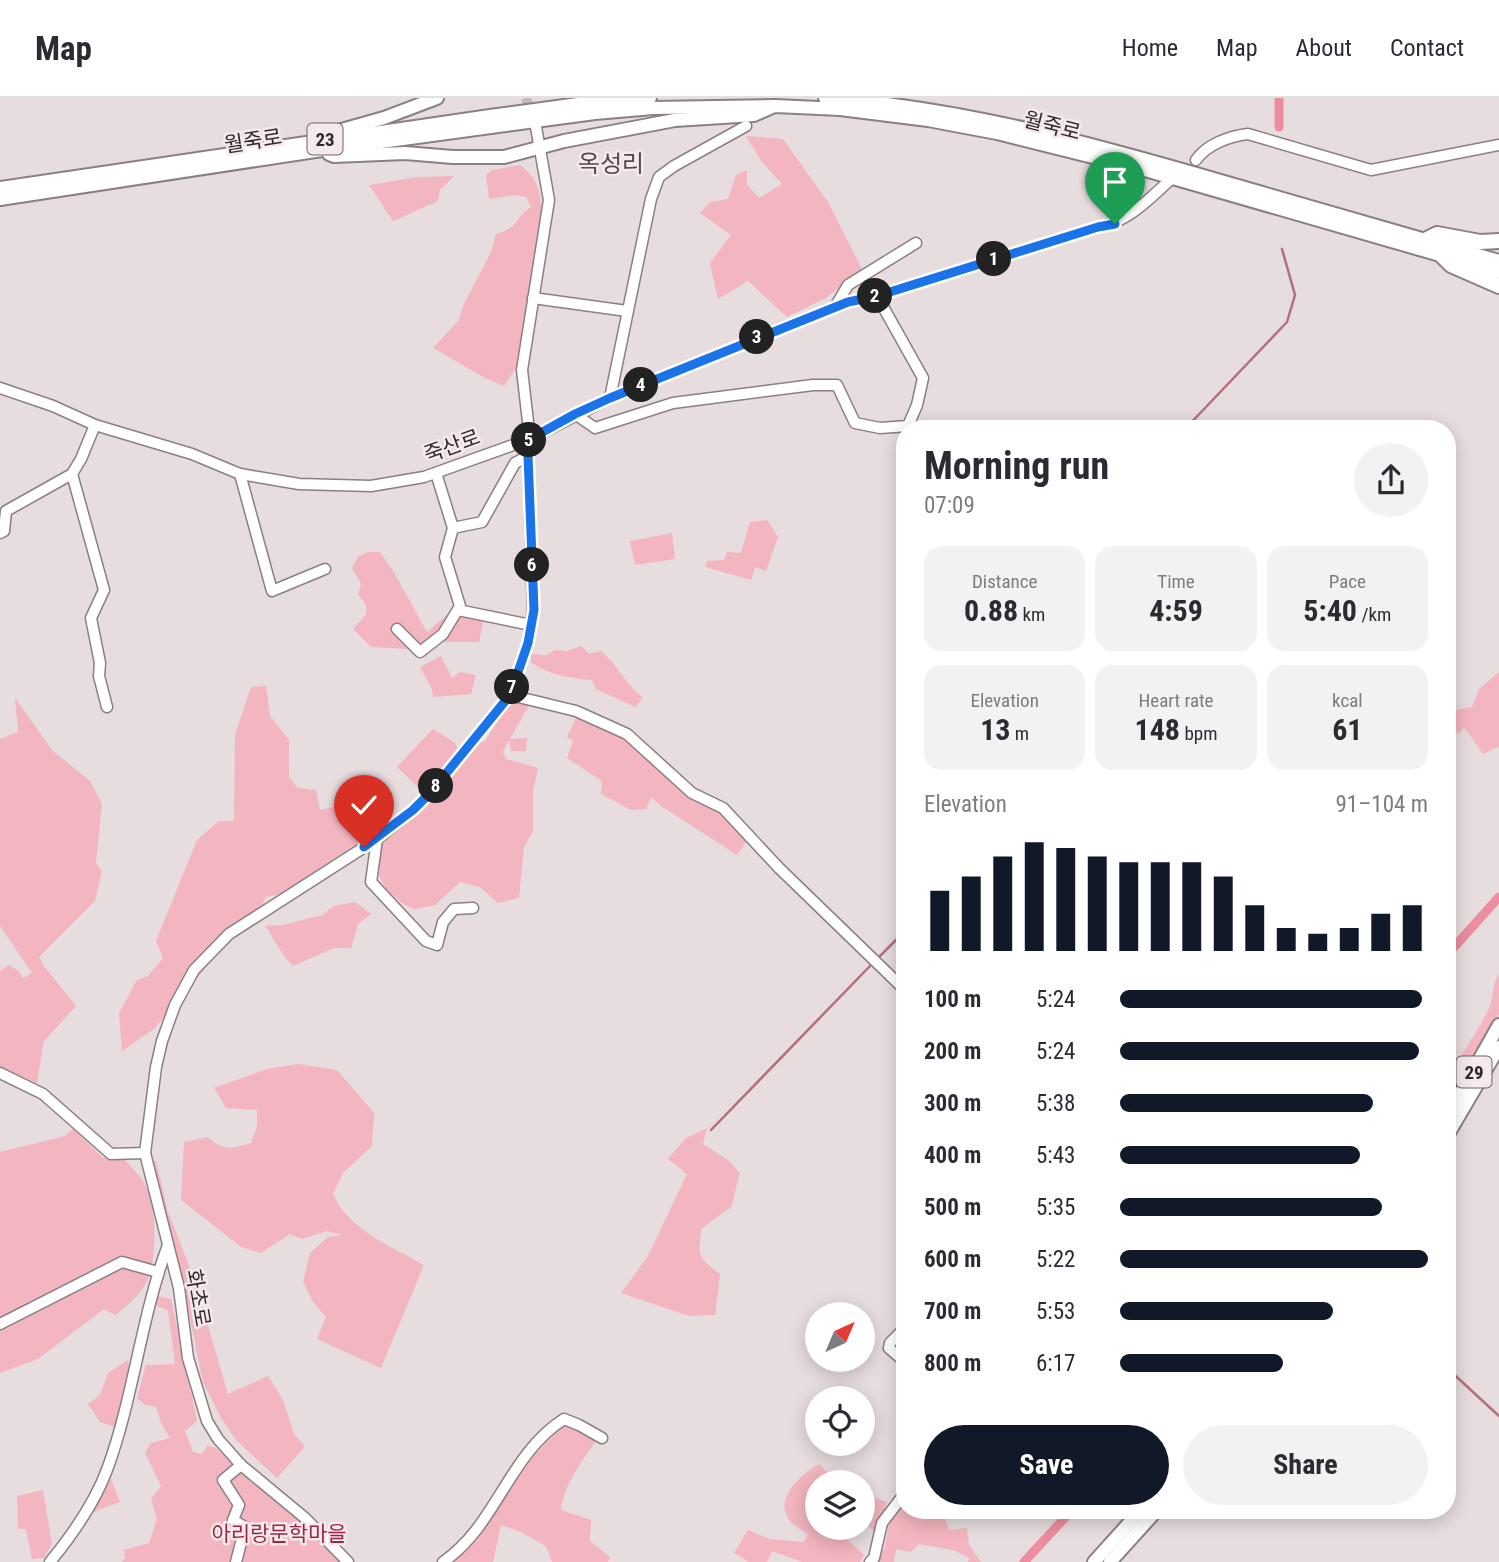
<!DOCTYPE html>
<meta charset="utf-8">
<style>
body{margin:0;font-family:"Roboto Condensed","Noto Sans KR",sans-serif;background:#f2f2f3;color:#2b2b33;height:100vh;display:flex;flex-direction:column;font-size:26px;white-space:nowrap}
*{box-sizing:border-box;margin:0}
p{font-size:23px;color:#7c7c81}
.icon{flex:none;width:38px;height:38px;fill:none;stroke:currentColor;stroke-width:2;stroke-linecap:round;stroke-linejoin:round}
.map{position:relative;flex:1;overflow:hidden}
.drawer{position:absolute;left:896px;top:322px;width:560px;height:1099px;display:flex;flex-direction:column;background:#fff;border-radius:28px;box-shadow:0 4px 18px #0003}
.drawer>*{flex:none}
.needle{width:46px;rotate:44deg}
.buttons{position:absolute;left:805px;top:1204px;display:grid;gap:14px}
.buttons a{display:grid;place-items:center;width:70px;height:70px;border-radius:50%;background:#fff;box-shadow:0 4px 18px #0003;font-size:35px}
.pin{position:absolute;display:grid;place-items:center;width:60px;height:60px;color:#fff;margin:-72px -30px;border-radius:50% 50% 50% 0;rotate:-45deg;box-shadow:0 0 7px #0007}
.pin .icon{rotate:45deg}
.km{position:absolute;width:35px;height:35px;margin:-18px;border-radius:50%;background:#222;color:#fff;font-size:19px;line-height:35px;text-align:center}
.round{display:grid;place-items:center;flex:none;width:74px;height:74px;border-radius:37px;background:#f2f2f3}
.headline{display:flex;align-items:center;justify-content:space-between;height:119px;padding:0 28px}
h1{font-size:38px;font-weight:700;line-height:52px}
.figures{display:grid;grid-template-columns:repeat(3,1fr);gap:10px;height:119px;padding:7px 28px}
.figures div{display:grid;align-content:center;border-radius:18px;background:#f2f2f3;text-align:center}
.figures b{font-size:30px;font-weight:700}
.figures small{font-size:19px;font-weight:400}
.figures p{font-size:19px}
.chart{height:196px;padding:14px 28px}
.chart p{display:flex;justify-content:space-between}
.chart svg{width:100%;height:126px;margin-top:7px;stroke:#111827;stroke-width:6}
.button{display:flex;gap:14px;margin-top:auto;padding:14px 28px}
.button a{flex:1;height:80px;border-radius:42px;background:#111827;color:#fff;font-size:28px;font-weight:700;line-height:80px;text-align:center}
.button a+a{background:#f2f2f3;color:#2b2b33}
ul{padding:0 28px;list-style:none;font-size:23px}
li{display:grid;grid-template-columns:112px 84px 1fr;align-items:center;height:52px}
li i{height:18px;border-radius:9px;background:#111827}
header{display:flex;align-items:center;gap:42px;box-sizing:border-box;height:98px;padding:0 35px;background:#fff;border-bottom:2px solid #e1e1e2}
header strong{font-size:33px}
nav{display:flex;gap:38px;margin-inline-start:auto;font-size:24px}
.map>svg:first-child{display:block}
.green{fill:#f3b5bf}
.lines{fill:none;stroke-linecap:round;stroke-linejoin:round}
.stream{stroke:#b3707d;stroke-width:2.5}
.canal{stroke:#ec8da0;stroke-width:9}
.minor-tunnel{stroke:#c2b9ba;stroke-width:10;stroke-dasharray:10 5;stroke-linecap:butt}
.minor-casing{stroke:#8a7f81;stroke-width:13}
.major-casing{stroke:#8a7f81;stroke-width:16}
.highway-casing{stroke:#8a7f81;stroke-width:18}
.minor{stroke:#fff;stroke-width:10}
.major{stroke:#fff;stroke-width:12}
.highway{stroke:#fff;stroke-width:14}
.route-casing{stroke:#fff;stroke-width:14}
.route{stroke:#1a73e8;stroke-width:9}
.labels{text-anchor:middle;stroke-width:5;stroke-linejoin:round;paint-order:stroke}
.shield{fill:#f5e9eb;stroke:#6a6465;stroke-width:2}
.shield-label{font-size:19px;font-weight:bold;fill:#2f2b2b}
.street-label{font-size:21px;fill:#2f2b2b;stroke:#f5e9eb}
.park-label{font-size:21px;fill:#962848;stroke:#f5e9eb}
.quarter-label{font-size:24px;fill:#52494a;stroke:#f5e9eb}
</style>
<header>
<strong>Map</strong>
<nav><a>Home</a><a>Map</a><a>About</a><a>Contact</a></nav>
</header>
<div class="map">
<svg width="1499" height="1464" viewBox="0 0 1499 1464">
<rect width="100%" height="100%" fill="#e7dcde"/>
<g class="green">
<path d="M 746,38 L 783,41 L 828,104 L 862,171 L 826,200 L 787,219 L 748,183 L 718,201 L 710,165 L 731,137 L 700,115 L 710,104 L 728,101 L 736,77 L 747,72 L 747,87 L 759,100 L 782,86 L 762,64 Z"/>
<path d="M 520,67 C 540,82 542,99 541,122 L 516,270 L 504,288 L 485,280 L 433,250 L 458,223 L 464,206 L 491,154 L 496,136 C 520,130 514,120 531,109 L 526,99 L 516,97 L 489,101 L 486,77 L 492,72 Z"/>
<path d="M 454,78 L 440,92 L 438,103 L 393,123 L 369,87 L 417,79 Z"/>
<path d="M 767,422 L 778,439 L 766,473 L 755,469 L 751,482 L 705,469 L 707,463 L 724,462 L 727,454 L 741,455 L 750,424 Z"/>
<path d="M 672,435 L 675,461 L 635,467 L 630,443 Z"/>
<path d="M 368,454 L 380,454 L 393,473 L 427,534 L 457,508 L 484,521 L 479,544 L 444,544 L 434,538 L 422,547 L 408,551 L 371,549 L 353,531 L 366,516 L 366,507 L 358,496 L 361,486 L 352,470 L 358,459 Z"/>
<path d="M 581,548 L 589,556 L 601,553 C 618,566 625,587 643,600 L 635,609 L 596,591 L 592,582 C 573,581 546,576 531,564 L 531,556 L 547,557 L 555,552 L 567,553 Z"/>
<path d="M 441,558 L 452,580 L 460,574 L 476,577 L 471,596 L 433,599 L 432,591 L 420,569 Z"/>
<path d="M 1499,574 L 1499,651 L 1497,649 L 1483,656 L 1464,629 L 1459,636 L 1448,628 L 1456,612 L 1472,609 L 1479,591 Z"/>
<path d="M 266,588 L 270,618 L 289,642 L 289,679 L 298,690 L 316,692 L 320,712 L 351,705 L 364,741 L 280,796 L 266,799 L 249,831 L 222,838 L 208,849 L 204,872 L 154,931 L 122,953 L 119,915 L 137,882 L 148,878 L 163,860 L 156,843 L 197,742 L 219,723 L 234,723 L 235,637 L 251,589 Z"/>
<path d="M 15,600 L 52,652 L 90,683 L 102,706 L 96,765 L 102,774 L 95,803 L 39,859 L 44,868 L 76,908 L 44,943 L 37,985 L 0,969 L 0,873 L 9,867 L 19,873 L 23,880 L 32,875 L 0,828 L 0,641 L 18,634 Z"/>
<path d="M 512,601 L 530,606 L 510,641 L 527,640 L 526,653 L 511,653 L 509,642 L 503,654 L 506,661 L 538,670 L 533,693 L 533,733 L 524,749 L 519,800 L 498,805 L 480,789 L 460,784 L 435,807 L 414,811 L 403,806 L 386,791 L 379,778 L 381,745 L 387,728 L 405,716 L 413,721 L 479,645 L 485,643 Z"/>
<path d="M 577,618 L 621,637 L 643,654 L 679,689 L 720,712 L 748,741 L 737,757 L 661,708 L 651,699 L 646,711 L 631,712 L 601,696 L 602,683 L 567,660 L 573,643 L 567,639 Z"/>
<path d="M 433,631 L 454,644 L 460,654 L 424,695 L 397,669 Z"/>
<path d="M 355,804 L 371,816 L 358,826 L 351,850 L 334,850 L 293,868 C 281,856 275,842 265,828 L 283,827 L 322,817 L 334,808 Z"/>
<path d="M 1499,876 L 1499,916 L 1487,939 L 1447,1003 C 1447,967 1477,940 1490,908 C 1494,897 1492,886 1499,876 Z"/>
<path d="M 298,966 L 337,972 L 374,1015 L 372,1048 L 343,1075 L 333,1096 C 349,1132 392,1149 424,1167 L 381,1270 L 317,1241 L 326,1219 L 313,1204 L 303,1184 L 310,1155 L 328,1139 L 342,1137 L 327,1133 L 302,1141 L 290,1136 L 261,1155 L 241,1149 L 181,1102 L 184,1044 L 208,1039 C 223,1053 232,1051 251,1045 L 257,1028 L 257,1012 L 226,1010 L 214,990 L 267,971 Z"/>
<path d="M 707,1030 L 703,1046 L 728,1062 L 740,1075 L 731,1109 L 702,1130 C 697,1157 698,1160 720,1176 L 715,1217 L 689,1218 L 621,1195 L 648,1158 L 687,1076 L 668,1061 L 686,1040 Z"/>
<path d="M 73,1031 L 103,1060 L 124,1061 C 131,1069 140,1077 145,1087 C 158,1110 158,1168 143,1190 C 136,1200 126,1209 115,1217 L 104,1211 L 38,1261 L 0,1275 L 0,1054 L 65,1038 Z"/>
<path d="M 151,1063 L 156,1063 L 168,1114 L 194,1180 L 228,1296 L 268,1278 L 283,1302 L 294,1336 L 305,1348 L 277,1380 L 236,1342 L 221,1320 L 203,1284 L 177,1157 L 161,1104 Z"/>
<path d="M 158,1198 L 171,1201 L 197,1323 L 185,1333 L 193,1354 L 202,1356 L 207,1348 L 216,1350 L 239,1373 L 295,1414 L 343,1464 L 122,1464 L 125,1460 L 124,1452 L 149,1445 L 157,1421 L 151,1401 L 161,1388 L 145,1355 L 151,1345 L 170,1340 L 161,1325 L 156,1309 L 145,1307 L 137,1300 L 146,1267 L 175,1266 L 168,1212 L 156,1208 Z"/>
<path d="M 128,1262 L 129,1270 L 115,1329 L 100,1324 L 88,1306 L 100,1297 L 108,1275 Z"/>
<path d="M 565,1326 L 596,1343 C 582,1363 564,1386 561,1412 L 591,1422 L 590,1443 L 610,1459 L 608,1464 L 552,1464 L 546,1448 L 521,1434 L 501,1427 L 493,1464 L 451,1464 L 475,1444 L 501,1406 L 517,1375 Z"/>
<path d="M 819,1366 L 836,1384 L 817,1384 L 817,1430 L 834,1430 L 864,1457 L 860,1464 L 802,1464 L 772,1453 L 767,1464 L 749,1464 L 734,1455 L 748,1432 L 769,1441 L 804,1444 L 808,1436 C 801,1431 790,1426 787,1418 C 776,1398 804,1374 819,1366 Z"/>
<path d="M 111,1381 L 120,1404 L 91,1415 Z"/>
<path d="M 43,1392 L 52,1446 L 44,1460 L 32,1461 L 26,1431 L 18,1431 L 17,1398 Z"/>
<path d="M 863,1395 L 887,1404 L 875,1434 L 863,1423 Z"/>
<path d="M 905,1405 L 905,1412 L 925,1412 L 932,1417 L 945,1420 L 949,1432 L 967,1430 L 969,1447 L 981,1464 L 968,1464 L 969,1460 L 953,1452 L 919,1446 L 911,1454 L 896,1451 L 894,1464 L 876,1464 L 885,1449 L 889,1425 Z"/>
</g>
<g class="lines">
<g class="stream">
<path d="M 1185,331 L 1287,224 L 1295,197 L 1282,151"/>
<path d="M 880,858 L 905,833"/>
<path d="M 711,1032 L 870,868"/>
<path d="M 1447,1270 L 1499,1318"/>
</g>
<g class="canal">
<path d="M 1279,0 L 1279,29"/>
<path d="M 1447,857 L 1499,799"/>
<path d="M 1024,1464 L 1072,1412"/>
</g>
<path class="minor-tunnel" d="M 526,0 L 532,19"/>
<defs>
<g id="minor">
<path d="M 1196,62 C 1206,47 1229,38 1248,36 L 1371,72 L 1499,47"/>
<path d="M 533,200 L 627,213"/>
<path d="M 835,209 L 848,187 L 916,145"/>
<path d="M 0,290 L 53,308 L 95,327 L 192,356 L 240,376 L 299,386 L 371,388 L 424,379 L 530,341 L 610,300 L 848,204 L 877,198 L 1098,129 C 1128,124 1148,102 1170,82"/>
<path d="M 610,300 L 651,101 L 659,79 L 674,68 L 746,28"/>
<path d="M 575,316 L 595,330 L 673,305 L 813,287 L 837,287 L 855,325 L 880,330 L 908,328 L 917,307 L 923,280 L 877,198"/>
<path d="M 436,375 L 453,430 L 482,424 L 515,365 L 528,358"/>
<path d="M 72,376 L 104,492 L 91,520 L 100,565 L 99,578 L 107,609"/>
<path d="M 240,376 L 272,493 L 325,471"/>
<path d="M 0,435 L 4,433 L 6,413 L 72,376 L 81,361 L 95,327"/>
<path d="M 458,512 L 531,527"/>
<path d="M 397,531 L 420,554 L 443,536 L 460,508 L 445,459 L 453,430"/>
<path d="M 510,597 L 576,613 L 627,636 L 692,695 L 723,710 L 779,770 L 905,892"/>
<path d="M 377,741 L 371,784 L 426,843 L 437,847 L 443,824 L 454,811 L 473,810"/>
<path d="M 0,975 L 43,996 L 111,1056 L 145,1055"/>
<path d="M 0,1226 L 122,1164 L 158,1174"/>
<path d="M 905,1230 L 890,1245 L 889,1250 L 905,1264"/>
<path d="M 1029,1412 L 1031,1413"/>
<path d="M 50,1464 C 73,1436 96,1403 108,1369 C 134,1297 141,1219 168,1147"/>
<path d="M 236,1464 L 245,1429 L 233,1422 L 239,1407 L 223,1382 L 241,1367"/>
<path d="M 348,1464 L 305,1420 L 241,1367 L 218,1341 L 207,1323 L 188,1260 L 179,1190 L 145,1055 L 156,969 L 162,943 L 175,907 L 194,872 L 229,836 L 377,741 L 413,712 L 431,694 L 510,597 L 528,545 L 533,512 L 528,358 L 530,341 L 522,272 L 549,102 L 536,29"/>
<path d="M 443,1464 C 497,1427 508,1357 564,1321 L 579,1327 L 602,1340"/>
<path d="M 870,1464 L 874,1460 L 882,1425 L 905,1395"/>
</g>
<g id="major">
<path d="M 825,0 C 961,9 1093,46 1224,84 C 1315,110 1407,137 1499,163"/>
<path d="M 338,33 L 384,20 L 437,0"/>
<path d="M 329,56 L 334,58 L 405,55 L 453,59 L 504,59 L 564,43 L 675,22 L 754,17 L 772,9"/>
<path d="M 0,90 L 490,18 L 593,4 L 650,0"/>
<path d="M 0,101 L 322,52 L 595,15 L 653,10 L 775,8 L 840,11 L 928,22 L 997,35 L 1145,72 L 1499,174"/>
<path d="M 1447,1019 L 1499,927"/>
<path d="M 1447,1038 L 1499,949"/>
<path d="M 1094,1464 L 1141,1412"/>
<path d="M 1110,1464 L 1157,1412"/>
</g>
<g id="highway">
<path d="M 1425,142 L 1437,136 L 1480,144 L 1499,143"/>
<path d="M 1441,157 L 1451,167 L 1499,188"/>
</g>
</defs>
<use href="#minor" class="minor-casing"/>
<use href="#major" class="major-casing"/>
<use href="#highway" class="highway-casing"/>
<use href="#minor" class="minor"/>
<use href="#major" class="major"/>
<use href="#highway" class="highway"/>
</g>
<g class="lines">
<defs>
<path id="route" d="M 364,749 L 413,712 L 431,694 L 510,597 L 528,545 L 534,512 L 528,358 L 530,341 L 575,316 L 610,300 L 848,204 L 877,198 L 1098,129 L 1115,126"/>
</defs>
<use href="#route" class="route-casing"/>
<use href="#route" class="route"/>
</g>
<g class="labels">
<g class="shield">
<rect x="307.5" y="25.5" width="35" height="31" rx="5"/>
<rect x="1456.5" y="958.5" width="35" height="31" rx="5"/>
</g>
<g class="shield-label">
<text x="325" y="48">23</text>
<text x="1474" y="981">29</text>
</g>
<g class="street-label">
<text transform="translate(1052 28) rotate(14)" y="7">월죽로</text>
<text transform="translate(253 43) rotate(-9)" y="7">월죽로</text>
<text transform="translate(452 348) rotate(-20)" y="7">죽산로</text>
<text transform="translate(198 1200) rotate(80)" y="7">화초로</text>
</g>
<g class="park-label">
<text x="279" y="1443">아리랑문학마을</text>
</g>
<g class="quarter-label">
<text x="611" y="74">옥성리</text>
</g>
</g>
</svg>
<div class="buttons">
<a><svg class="needle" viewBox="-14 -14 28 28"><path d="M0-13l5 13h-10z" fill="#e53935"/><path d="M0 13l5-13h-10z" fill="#7c7c81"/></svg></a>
<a><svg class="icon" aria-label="locate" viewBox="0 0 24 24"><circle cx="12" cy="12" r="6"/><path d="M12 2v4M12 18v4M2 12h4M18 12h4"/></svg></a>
<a><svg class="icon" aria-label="layers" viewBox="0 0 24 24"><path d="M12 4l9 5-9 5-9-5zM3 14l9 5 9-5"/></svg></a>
</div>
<div class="pin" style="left:1115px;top:126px;background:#1e9e55"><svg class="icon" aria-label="arrive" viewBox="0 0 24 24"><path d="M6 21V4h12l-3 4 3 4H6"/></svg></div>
<div class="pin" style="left:364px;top:749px;background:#d93025"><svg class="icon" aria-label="check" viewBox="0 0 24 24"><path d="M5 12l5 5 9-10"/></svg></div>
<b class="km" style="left:994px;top:161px">1</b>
<b class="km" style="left:875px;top:198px">2</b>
<b class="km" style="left:757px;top:239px">3</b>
<b class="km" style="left:641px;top:287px">4</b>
<b class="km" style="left:529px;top:342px">5</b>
<b class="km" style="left:532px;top:467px">6</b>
<b class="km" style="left:512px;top:589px">7</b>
<b class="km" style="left:436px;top:688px">8</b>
<section class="drawer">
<div class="headline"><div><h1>Morning run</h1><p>07:09</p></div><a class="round"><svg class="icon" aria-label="share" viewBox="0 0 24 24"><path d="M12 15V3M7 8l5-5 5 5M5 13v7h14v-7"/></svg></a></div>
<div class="figures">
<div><p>Distance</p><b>0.88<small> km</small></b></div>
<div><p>Time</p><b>4:59</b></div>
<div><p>Pace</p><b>5:40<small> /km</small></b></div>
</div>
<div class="figures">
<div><p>Elevation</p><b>13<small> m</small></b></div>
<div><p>Heart rate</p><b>148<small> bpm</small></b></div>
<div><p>kcal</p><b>61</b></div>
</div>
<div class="chart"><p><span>Elevation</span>91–104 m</p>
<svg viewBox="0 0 160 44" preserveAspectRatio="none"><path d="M5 44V23M15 44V18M25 44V11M35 44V6M45 44V8M55 44V11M65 44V13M75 44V13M85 44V13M95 44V18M105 44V28M115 44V36M125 44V38M135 44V36M145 44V31M155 44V28"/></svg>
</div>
<ul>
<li><b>100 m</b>5:24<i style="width:98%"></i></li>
<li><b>200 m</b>5:24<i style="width:97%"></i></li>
<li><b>300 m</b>5:38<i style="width:82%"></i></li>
<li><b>400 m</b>5:43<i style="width:78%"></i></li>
<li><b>500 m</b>5:35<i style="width:85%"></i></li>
<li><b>600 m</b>5:22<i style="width:100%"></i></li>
<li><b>700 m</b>5:53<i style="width:69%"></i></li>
<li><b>800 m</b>6:17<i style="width:53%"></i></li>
</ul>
<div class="button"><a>Save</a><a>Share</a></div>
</section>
</div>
